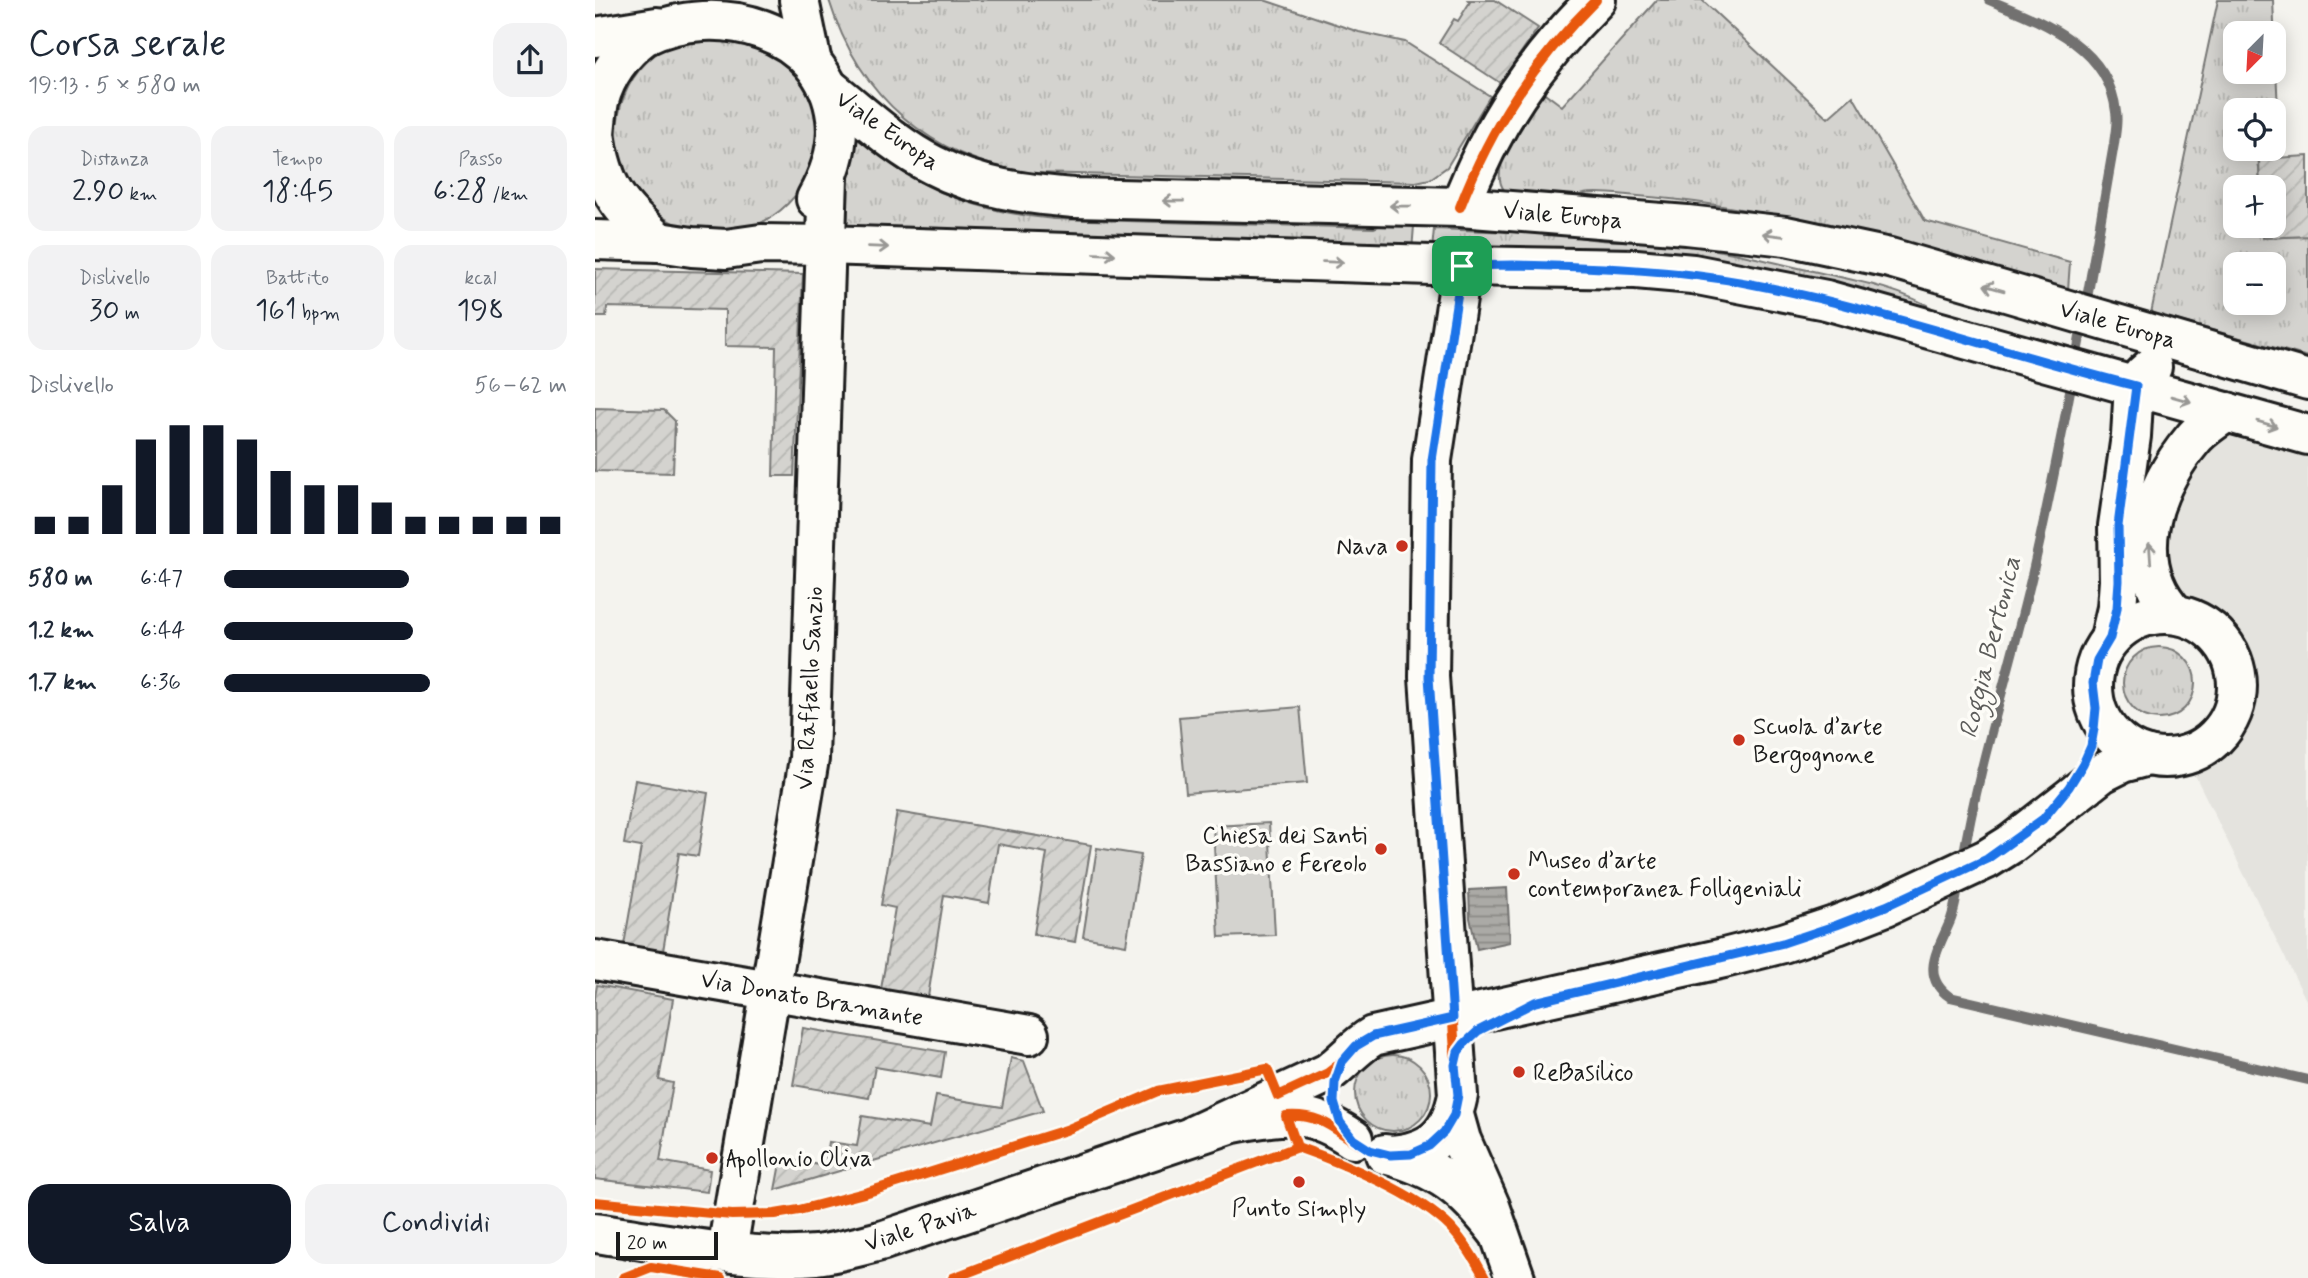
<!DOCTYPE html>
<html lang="it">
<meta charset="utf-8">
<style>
body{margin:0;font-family:Mynerve,sans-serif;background:#f2f2f3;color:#1f2937;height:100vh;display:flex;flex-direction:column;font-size:26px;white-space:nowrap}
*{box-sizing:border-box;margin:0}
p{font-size:23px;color:#747a83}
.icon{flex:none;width:38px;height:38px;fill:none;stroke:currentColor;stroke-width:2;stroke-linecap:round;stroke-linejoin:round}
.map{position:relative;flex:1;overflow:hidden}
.side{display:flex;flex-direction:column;background:#fff;width:595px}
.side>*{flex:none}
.needle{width:46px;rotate:204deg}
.tools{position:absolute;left:1628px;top:21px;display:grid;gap:14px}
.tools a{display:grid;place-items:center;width:63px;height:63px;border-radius:14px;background:#fff;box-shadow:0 4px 18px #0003;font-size:35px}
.scale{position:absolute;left:21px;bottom:18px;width:102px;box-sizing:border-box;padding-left:7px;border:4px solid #1c1c1c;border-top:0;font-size:19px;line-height:24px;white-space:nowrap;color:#1c1c1c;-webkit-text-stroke:5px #fdfcf7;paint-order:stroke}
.pin{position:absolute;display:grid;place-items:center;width:60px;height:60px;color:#fff;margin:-30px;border-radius:14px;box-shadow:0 4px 10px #0006}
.round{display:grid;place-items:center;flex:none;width:74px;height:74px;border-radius:21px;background:#f2f2f3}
.head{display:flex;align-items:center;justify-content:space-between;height:119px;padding:0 28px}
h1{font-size:38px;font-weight:600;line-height:52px}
.figures{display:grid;grid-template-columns:repeat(3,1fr);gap:10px;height:119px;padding:7px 28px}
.figures div{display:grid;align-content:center;border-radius:18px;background:#f2f2f3;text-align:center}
.figures b{font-size:30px;font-weight:600}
.figures small{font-size:19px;font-weight:400}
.figures p{font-size:19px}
.chart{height:196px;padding:14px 28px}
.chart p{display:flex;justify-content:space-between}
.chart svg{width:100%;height:126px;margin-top:7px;stroke:#111827;stroke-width:6}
.primary-button{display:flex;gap:14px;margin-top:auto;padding:14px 28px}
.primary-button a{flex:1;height:80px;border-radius:21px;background:#111827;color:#fff;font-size:28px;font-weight:600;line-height:80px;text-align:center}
.primary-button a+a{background:#f2f2f3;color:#1f2937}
ul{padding:0 28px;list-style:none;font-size:23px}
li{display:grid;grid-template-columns:112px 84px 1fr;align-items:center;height:52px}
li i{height:18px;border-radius:9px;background:#111827}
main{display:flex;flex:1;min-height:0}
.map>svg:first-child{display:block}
.built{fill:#e4e3de}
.grass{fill:url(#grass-tufts);stroke:#787876;stroke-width:2;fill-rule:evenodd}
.garden{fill:url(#garden-furrows);stroke:#787876;stroke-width:2}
.pitch{fill:#d4d3cf;stroke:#787876;stroke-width:2}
.water{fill:url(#water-rules);stroke:#72716f;stroke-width:2}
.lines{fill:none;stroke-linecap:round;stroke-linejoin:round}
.stream{stroke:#72716f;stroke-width:10}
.minor-casing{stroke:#1c1c1c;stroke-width:44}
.minor{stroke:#fdfcf7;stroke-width:38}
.cycleway-casing{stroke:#fdfcf7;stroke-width:15}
.cycleway{stroke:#e8590c;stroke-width:10}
.oneway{stroke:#989794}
.route-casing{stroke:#fff;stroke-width:14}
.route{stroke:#1a73e8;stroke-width:9}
.poi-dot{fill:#c8321e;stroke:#fdfcf7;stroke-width:2.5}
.labels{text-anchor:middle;stroke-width:7;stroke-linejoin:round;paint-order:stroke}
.street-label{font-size:24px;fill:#1c1c1c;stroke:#fdfcf7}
.poi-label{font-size:24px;fill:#1c1c1c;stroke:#fdfcf7;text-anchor:start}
.water-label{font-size:26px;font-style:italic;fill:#5c5c5a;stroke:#fdfcf7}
</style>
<main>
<section class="side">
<div class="head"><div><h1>Corsa serale</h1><p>19:13 · 5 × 580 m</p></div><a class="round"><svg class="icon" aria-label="share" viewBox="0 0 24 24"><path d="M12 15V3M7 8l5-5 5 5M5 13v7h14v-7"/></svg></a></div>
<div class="figures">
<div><p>Distanza</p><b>2.90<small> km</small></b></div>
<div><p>Tempo</p><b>18:45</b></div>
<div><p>Passo</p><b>6:28<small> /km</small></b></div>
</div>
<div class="figures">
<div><p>Dislivello</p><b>30<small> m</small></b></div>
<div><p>Battito</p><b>161<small> bpm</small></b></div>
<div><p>kcal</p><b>198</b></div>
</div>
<div class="chart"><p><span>Dislivello</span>56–62 m</p>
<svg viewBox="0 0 160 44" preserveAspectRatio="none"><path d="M5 44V38M15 44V38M25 44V27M35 44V11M45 44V6M55 44V6M65 44V11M75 44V22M85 44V27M95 44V27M105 44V33M115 44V38M125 44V38M135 44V38M145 44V38M155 44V38"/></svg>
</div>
<ul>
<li><b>580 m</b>6:47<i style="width:54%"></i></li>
<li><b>1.2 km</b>6:44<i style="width:55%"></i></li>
<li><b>1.7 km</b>6:36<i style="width:60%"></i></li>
</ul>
<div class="primary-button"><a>Salva</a><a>Condividi</a></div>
</section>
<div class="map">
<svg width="1713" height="1278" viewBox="0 0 1713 1278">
<defs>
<pattern id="grass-tufts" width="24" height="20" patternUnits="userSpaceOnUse" patternTransform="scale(1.75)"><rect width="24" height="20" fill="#d4d3cf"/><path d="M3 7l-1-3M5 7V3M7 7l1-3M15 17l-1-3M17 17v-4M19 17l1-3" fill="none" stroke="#b5b5b1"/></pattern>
<pattern id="garden-furrows" width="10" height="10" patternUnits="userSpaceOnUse" patternTransform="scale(1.75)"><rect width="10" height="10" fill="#d4d3cf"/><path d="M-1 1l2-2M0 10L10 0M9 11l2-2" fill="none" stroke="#b5b5b1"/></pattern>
<pattern id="water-rules" width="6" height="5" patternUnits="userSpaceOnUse" patternTransform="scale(1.75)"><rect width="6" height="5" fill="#abaaa6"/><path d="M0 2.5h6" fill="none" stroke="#8a8a86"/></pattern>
</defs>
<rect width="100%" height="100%" fill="#f4f3ee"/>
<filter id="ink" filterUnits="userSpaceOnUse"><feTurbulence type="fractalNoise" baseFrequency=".0143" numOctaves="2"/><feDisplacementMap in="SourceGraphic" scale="14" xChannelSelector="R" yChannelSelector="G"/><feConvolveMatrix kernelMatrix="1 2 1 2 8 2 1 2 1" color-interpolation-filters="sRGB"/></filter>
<g filter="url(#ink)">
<path class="built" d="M 1620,424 L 1713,439 L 1713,1004 L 1594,763 L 1609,754 L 1638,726 L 1649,706 L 1650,679 L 1644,655 L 1636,641 L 1612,619 L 1583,610 L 1559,532 Z"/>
<g class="grass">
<path d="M 234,0 L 669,0 L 764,32 L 810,42 L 895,96 L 852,167 L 835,179 L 821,182 L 437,173 C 337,160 264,97 234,0 Z"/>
<path d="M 1062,0 L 1107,0 L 1233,118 L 1258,96 L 1330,221 L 1475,262 L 1473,290 C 1332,253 1189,207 1043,196 C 1028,195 1003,191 989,194 C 983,195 977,201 970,202 C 965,203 921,199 917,197 C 914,195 912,192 909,190 C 891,166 934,111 947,91 L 967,106 Z"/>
<path d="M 1623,0 L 1678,0 L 1683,112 L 1640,110 L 1640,149 L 1663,149 L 1665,187 L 1640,187 L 1640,226 L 1668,226 L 1669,238 L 1713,236 L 1713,357 L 1556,313 ZM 1640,33 L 1678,33 L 1678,72 L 1640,72 ZM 1640,264 L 1678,264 L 1678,303 L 1640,303 Z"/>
<circle cx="122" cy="133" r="100"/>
<path d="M 257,129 C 310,188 382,212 459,219 L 779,228 L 788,224 L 819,226 L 817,251 L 251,231 L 253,132 Z"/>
<path d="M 839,229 L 972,234 C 1002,243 1034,240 1066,243 C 1114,246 1162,258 1208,269 C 1253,279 1305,287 1344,312 L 837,250 Z"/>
<circle cx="1564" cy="683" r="36"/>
<circle cx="798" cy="1093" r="38"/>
</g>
<g class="garden">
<path d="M 873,0 L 900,0 L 943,28 L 905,83 L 844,43 L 859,19 L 863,21 L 875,2 Z"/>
<path d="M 1713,156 L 1713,236 L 1668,238 L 1668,226 L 1678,226 L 1678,187 L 1665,187 L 1664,159 Z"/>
<path d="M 0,269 L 208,274 L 199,476 L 178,476 L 181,347 L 130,346 L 130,310 L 12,307 L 11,317 L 0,317 Z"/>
<path d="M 0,408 L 69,410 L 80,421 L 78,473 L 0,471 Z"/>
<path d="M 40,780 L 113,793 L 103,856 L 84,853 L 68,951 L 29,945 L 46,847 L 29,844 Z"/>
<path d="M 302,812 L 496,845 L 480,942 L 439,934 L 452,853 L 403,844 L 394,903 L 349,895 L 333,997 L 286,989 L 300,908 L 286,905 Z"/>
<path d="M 2,985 L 78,999 L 64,1080 L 78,1083 L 65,1161 L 115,1170 L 112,1192 L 0,1179 L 0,997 Z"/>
<path d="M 208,1028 L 350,1052 L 346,1078 L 280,1067 L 274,1098 L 198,1085 Z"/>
<path d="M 416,1058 L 429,1061 L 448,1111 L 180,1190 L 186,1158 L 230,1166 L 234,1142 L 262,1146 L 267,1116 L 335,1127 L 341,1096 L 407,1107 Z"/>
</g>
<g class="pitch">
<path d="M 705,707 L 712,783 L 591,793 L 584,717 Z"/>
<path d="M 674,823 L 680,935 L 624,937 L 618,826 Z"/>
<path d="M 502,848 L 546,855 L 531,945 L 488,937 Z"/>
</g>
<path class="water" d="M 912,888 L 915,942 L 882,949 L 875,918 L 874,890 Z"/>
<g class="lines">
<g class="stream">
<path d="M 1368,859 C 1384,762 1416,667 1438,571 C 1470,430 1494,287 1519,144 C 1520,134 1523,122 1521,112 C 1514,46 1447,22 1394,0"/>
<path d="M 1364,882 C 1362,894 1360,908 1356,919 C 1345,947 1323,975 1355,997 L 1713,1080"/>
</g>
<defs>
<g id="minor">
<path d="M 204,0 L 216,58"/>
<path d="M 0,37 L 62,27"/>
<path d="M 234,88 C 267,114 300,146 338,165 C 382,188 430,194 479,198 L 865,207 L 1092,225 L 1191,236 L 1295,258 L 1713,380"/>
<path d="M 0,133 C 1,123 2,111 4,101 C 11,75 28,52 49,36 C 121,0 230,28 241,118 C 245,147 235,174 221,199"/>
<path d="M 0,134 C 8,188 23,207 64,242"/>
<path d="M 865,207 C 897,124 939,62 1001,0"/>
<path d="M 0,240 L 64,242 L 97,247 L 131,249 L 166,244 L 230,245 L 867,266 L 1041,269 L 1098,274 L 1231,300 L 1713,435"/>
<path d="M 1580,614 C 1530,561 1557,488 1598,439 C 1607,428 1620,420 1632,412"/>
<circle cx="1570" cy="686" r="72"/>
<path d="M 1515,638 L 1522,608 L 1524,581 L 1523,526 L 1536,436 L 1538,402 L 1541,386 L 1548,375 L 1557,367"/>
<path d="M 0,960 L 434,1035"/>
<path d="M 859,1115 L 866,1140 L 895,1206 L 920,1278"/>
<path d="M 599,1135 L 733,1073 C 749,1061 761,1046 778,1036 L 1129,958 L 1188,943 L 1242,925 L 1291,906 L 1392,859 L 1416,844 L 1507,773 L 1527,763 L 1553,756"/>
<path d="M 790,1154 C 844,1168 869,1188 903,1232"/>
<path d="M 795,1155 C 837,1152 855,1135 863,1095 L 834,677 L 837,460 L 867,266"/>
<path d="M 0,1233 C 68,1242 153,1261 221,1255 C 244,1252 267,1246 289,1240 L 638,1123 C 689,1114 713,1108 758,1139"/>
<path d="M 132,1251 L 214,759 L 233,177"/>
</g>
</defs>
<use href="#minor" class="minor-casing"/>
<use href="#minor" class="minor"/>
<defs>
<g id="cycleway">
<path d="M 865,207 C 897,124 939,62 1001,0"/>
<path d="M 702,1147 L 691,1116 C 733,1113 743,1136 775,1150 C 800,1161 834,1153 850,1131 C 858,1120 860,1108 863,1095 L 834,677 L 837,460 L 867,266"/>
<path d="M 0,1202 L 137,1215 L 180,1214 L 204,1210 L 273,1192 L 471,1130 L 563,1091 L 672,1069 L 683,1096 L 733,1073 L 747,1062 L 761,1047 L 778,1036 L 858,1018"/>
<path d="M 28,1278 L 56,1267 L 126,1278"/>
<path d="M 358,1278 L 702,1147 C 748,1163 823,1194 856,1228 C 870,1243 881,1261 890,1278"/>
</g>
</defs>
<use href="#cycleway" class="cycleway-casing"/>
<use href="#cycleway" class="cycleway"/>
</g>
<defs><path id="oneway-shaft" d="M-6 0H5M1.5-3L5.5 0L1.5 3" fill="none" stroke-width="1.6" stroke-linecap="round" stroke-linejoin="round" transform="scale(1.75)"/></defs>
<g class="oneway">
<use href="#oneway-shaft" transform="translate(578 201) rotate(-179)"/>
<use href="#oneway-shaft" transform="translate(805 206) rotate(-179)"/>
<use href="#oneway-shaft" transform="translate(1178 235) rotate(-173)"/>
<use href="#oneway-shaft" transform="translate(283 247) rotate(2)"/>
<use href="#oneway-shaft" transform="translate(510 254) rotate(2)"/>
<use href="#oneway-shaft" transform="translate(738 262) rotate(2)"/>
<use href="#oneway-shaft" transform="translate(1399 288) rotate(-164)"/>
<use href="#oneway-shaft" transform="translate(1586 399) rotate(16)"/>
<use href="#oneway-shaft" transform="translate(1672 424) rotate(16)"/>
<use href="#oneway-shaft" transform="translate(1555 553) rotate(-94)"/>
</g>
</g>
<g class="lines" filter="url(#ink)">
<defs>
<path id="route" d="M 918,265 C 998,267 1077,269 1156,284 C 1287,309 1412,354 1541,386 L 1523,526 L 1524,581 L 1522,608 L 1515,638 L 1502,660 L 1498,683 L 1501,708 L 1499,729 L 1496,746 L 1488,764 L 1474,787 L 1448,819 L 1392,859 L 1291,906 L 1242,925 L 1188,943 L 940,1002 L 883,1031 L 869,1044 L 863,1052 L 860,1065 L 863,1095 L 859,1115 L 849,1132 L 834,1146 L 816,1154 L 795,1155 L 775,1150 L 758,1139 L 745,1122 L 739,1102 L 740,1082 L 747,1062 L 761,1046 L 778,1036 L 858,1018 L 834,677 L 837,460 L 867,266 Z"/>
</defs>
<use href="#route" class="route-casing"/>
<use href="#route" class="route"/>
</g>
<g class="poi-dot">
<circle cx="807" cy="546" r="7"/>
<circle cx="1144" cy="740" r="7"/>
<circle cx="786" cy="849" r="7"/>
<circle cx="919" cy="874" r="7"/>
<circle cx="924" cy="1072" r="7"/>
<circle cx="117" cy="1158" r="7"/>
<circle cx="704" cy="1182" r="7"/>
</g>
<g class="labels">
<g class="street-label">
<text transform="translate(293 130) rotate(35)" y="8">Viale Europa</text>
<text transform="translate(968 215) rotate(5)" y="8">Viale Europa</text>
<text transform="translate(1523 324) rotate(16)" y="8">Viale Europa</text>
<text transform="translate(214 688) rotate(-87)" y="8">Via Raffaello Sanzio</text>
<text transform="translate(217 998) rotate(10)" y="8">Via Donato Bramante</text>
<text transform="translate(325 1226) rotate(-18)" y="8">Viale Pavia</text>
</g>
<g class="poi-label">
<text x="793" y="554" text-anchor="end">Nava</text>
<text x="1158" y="734">Scuola d’arte<tspan x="1158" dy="28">Bergognone</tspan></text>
<text x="772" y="843" text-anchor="end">Chiesa dei Santi<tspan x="772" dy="28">Bassiano e Fereolo</tspan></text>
<text x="933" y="868">Museo d’arte<tspan x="933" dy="28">contemporanea Folligeniali</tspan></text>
<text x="938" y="1080">ReBasilico</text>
<text x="131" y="1166">Apollonio Oliva</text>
<text x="704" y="1216" text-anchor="middle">Punto Simply</text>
</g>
<g class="water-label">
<text transform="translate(1394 647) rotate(-76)" y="9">Roggia Bertonica</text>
</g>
</g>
</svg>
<div class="tools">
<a><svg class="needle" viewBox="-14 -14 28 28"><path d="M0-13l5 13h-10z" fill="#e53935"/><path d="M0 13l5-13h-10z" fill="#747a83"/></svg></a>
<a><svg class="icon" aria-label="locate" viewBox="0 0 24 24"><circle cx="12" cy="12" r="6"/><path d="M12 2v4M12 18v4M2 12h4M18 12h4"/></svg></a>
<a>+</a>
<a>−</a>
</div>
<div class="scale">20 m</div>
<div class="pin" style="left:867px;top:266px;background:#1e9e55"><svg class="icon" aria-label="arrive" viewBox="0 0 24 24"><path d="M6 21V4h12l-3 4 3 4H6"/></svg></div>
</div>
</main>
